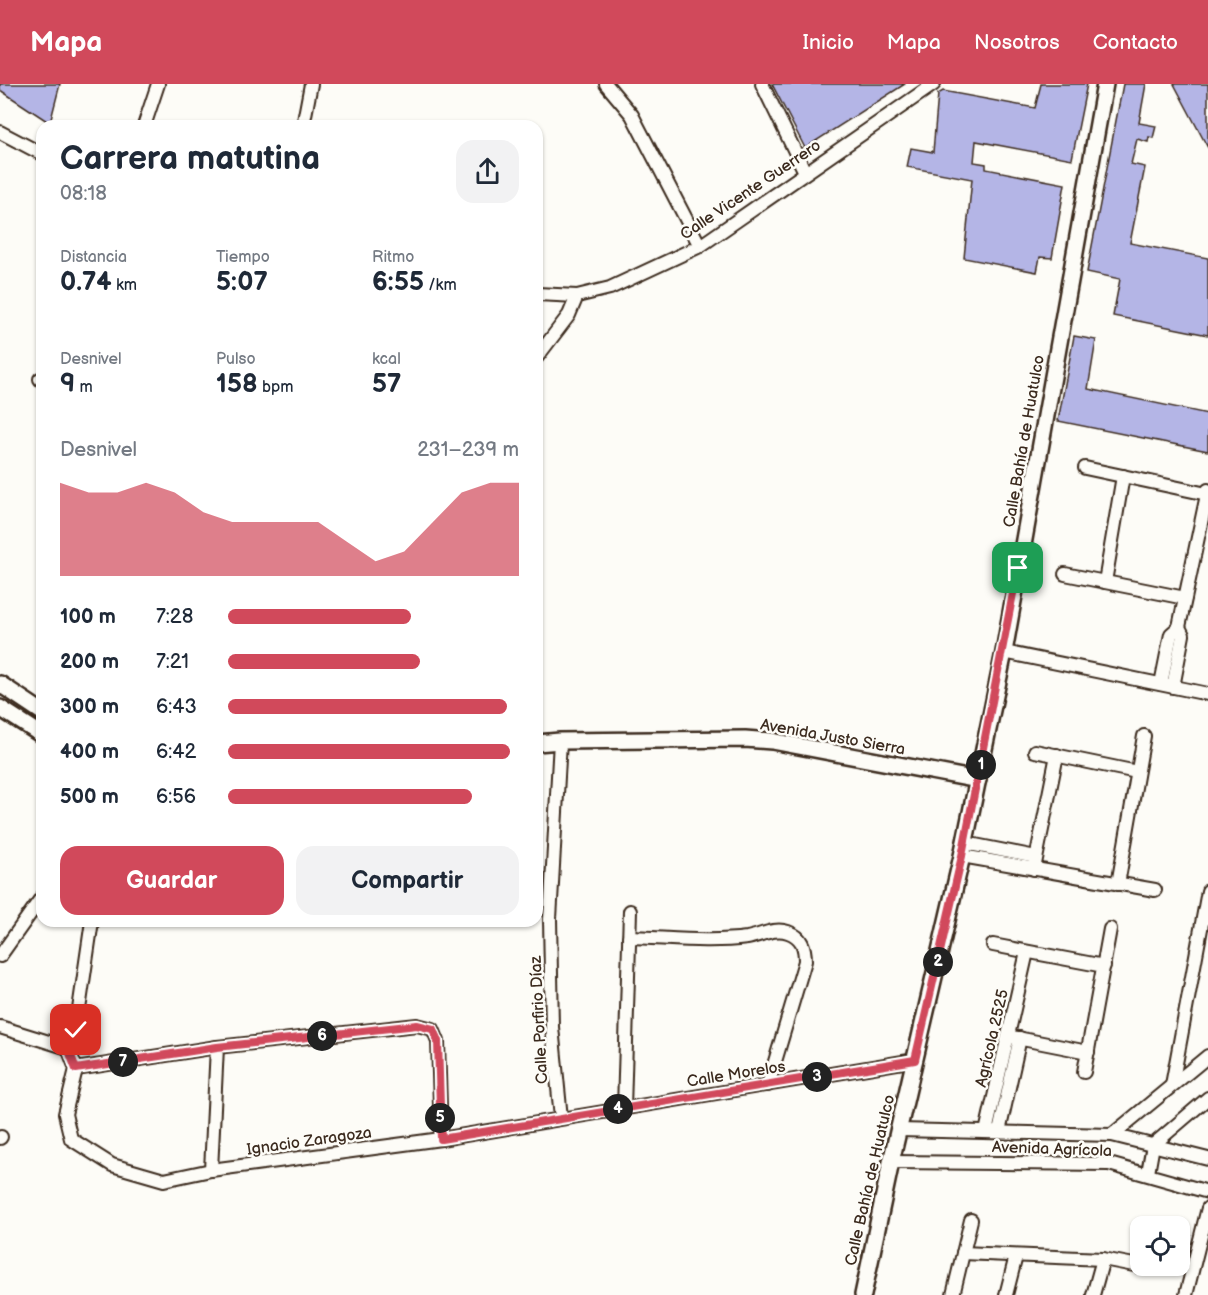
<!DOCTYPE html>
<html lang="es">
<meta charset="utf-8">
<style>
body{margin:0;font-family:"Balsamiq Sans",sans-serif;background:#f2f2f3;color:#1f2937;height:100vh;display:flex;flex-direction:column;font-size:22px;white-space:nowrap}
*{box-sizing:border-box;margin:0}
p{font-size:20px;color:#747a83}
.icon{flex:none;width:33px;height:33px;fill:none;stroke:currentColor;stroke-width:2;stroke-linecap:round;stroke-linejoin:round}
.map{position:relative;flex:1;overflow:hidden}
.details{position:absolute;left:36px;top:36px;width:507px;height:807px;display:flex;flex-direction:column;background:#fff;border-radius:18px;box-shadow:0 2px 4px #0004}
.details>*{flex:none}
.buttons{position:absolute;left:1130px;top:1132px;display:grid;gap:12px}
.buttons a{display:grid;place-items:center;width:60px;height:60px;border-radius:12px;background:#fff;box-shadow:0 2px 4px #0004;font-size:30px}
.pin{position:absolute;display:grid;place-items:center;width:51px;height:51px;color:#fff;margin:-26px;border-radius:12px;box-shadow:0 3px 9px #0006}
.km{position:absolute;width:30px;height:30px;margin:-15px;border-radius:50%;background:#222;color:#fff;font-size:16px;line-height:30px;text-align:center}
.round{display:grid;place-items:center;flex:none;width:63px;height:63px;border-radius:18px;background:#f2f2f3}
.head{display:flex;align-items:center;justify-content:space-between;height:102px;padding:0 24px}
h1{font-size:33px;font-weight:600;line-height:45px}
.figures{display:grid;grid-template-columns:repeat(3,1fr);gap:9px;height:102px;padding:6px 24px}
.figures div{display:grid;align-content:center}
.figures b{font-size:26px;font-weight:600}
.figures small{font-size:16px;font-weight:400}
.figures p{font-size:16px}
.chart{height:168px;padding:12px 24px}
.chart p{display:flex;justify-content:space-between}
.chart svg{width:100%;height:108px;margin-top:6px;fill:#d1495b;opacity:.7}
.action{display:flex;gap:12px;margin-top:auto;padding:12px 24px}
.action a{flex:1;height:69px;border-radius:18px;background:#d1495b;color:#fff;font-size:24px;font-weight:600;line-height:69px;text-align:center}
.action a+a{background:#f2f2f3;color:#1f2937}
ul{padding:0 24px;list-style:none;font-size:20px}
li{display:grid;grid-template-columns:96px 72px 1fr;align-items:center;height:45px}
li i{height:15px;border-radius:8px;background:#d1495b}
header{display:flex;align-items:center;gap:36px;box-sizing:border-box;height:84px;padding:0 30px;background:#d1495b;color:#fff}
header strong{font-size:28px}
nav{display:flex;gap:33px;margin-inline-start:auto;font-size:21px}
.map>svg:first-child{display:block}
.building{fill:#b4b5e6;stroke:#3b2a1e;stroke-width:1.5}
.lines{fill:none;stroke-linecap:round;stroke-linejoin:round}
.minor-casing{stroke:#3b2a1e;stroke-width:16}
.tertiary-casing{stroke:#3b2a1e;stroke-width:20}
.minor{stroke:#fdfcf7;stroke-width:12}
.tertiary{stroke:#fdfcf7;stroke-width:15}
.route-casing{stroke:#fff;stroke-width:12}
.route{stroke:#d1495b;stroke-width:8}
.labels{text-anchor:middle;stroke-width:5;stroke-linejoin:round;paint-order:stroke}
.street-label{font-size:16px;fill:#3b2a1e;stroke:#fdfcf7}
</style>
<header>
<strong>Mapa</strong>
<nav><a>Inicio</a><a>Mapa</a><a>Nosotros</a><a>Contacto</a></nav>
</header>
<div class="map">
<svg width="1208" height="1211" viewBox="0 0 1208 1211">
<rect width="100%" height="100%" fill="#fdfcf7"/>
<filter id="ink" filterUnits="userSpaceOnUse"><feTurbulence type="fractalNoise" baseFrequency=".0167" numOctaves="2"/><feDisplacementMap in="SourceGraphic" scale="12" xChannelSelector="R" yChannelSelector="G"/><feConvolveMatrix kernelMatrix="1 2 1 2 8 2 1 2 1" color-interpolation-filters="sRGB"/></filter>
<g filter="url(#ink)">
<g class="building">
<path d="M 0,0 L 60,0 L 50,39 L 0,6 Z"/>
<path d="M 772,0 L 905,0 L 805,64 Z"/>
<path d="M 1041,0 L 1087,0 L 1072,75 L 976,57 L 974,78 L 986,80 L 986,85 L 1065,100 L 1052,174 L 1040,173 L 1037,188 L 964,174 L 972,95 L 907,83 L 911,64 L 933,68 L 938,10 L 943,7 L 1035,24 Z"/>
<path d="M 1123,0 L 1146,0 L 1139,39 L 1156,42 L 1153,54 L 1149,53 L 1148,58 L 1137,55 L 1131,80 L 1145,83 L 1130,159 L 1208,174 L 1208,251 L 1113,232 L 1120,195 L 1087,188 Z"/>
<path d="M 1174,0 L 1208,0 L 1208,64 Z"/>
<path d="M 1074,252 L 1096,256 L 1088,305 L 1208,330 L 1208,367 L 1058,337 Z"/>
</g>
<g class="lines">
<defs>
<g id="minor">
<path d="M 606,0 L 632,31 L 700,162"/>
<path d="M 762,0 L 805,88"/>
<path d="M 144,42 L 158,0"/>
<path d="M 303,42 L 311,0"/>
<path d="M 0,48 L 42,70"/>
<path d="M 537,210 L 577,212 L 610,204 L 700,162 L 934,0"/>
<path d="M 537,273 L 569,231 L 577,212"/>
<path d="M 40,295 L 42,297"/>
<path d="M 1085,384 L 1207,410"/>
<path d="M 1065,490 L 1185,514"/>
<path d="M 1105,498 L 1123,392"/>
<path d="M 1004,568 L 1208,610"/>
<path d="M 1161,600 L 1171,550 L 1179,543"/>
<path d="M 1173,603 L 1183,551 L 1179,543 L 1208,406"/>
<path d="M 560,657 L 550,835 L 552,943 L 561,1034"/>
<path d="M 1035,667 L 1137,688"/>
<path d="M 965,759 L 1036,773"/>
<path d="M 962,772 L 1155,806"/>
<path d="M 1034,785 L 1057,671"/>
<path d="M 1118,800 L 1144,652"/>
<path d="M 92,837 L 76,946 L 68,964 L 76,985 L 65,1030 L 71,1055 L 112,1081 L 164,1096 L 211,1086 L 441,1055 L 915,976"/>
<path d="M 629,853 C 668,854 708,859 747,854 C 760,852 774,843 788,848 C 802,853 805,863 805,877 L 768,1001"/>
<path d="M 993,861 L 1104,882"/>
<path d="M 0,872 L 42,813"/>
<path d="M 0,943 L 68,964"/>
<path d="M 1012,953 L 1088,968"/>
<path d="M 76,985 L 217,963 L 417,941 L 433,945 L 438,957 L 441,1055"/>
<path d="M 1084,988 L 1110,845"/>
<path d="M 1172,1001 L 1208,807"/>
<path d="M 624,1024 L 630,827"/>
<path d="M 899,1046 L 1112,1051 L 1208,1075"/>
<path d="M 986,1048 L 1027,868"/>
<path d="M 999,1048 L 1020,954"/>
<path d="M 1112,1051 L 1208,972"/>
<path d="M 0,1054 L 1,1053"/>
<path d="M 891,1078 L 1109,1080 L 1208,1108"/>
<path d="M 211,1086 L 217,963"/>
<path d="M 1148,1089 L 1153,1061 L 1208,1014"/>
<path d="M 963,1169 L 1103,1175 L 1139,1182"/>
<path d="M 953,1211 L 971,1136"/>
<path d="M 1006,1211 L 1016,1172"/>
<path d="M 1093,1211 L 1103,1175"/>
<path d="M 1186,1211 L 1208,1124"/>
</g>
<g id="tertiary">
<path d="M 0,600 L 42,628"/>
<path d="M 0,624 L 42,651"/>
<path d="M 537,659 L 560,657 L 745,655 L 772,657 L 978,696"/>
<path d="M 863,1211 L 891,1078 L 962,772 L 1004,568 L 1105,0"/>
</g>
</defs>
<use href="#minor" class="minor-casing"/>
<use href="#tertiary" class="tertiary-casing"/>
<use href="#minor" class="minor"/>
<use href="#tertiary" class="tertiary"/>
</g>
</g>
<g class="lines" filter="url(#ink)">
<defs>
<path id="route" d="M 76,946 L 68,964 L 76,985 L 217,963 L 417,941 L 433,945 L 438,957 L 441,1055 L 915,976 L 962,772 L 1018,484"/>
</defs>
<use href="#route" class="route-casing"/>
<use href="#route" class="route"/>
</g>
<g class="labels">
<g class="street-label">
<text transform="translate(750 105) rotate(-34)" y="6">Calle Vicente Guerrero</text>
<text transform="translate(1023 357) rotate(-80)" y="6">Calle Bahía de Huatulco</text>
<text transform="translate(833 652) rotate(10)" y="6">Avenida Justo Sierra</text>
<text transform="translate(538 936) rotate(-93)" y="6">Calle Porfirio Díaz</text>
<text transform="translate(991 954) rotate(-77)" y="6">Agrícola 2525</text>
<text transform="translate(736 989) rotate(-9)" y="6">Calle Morelos</text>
<text transform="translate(309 1056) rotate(-8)" y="6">Ignacio Zaragoza</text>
<text transform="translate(1052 1064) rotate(2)" y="6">Avenida Agrícola</text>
<text transform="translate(869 1096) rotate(-77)" y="6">Calle Bahía de Huatulco</text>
</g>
</g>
</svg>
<div class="buttons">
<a><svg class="icon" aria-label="locate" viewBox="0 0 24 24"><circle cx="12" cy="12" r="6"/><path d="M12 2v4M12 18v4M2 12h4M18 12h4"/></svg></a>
</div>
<div class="pin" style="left:1018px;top:484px;background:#1e9e55"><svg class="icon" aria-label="arrive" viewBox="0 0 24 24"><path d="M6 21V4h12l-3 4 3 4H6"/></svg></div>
<div class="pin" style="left:76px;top:946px;background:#d93025"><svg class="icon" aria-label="check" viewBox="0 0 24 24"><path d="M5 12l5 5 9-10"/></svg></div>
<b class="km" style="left:981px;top:681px">1</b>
<b class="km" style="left:938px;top:878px">2</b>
<b class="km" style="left:817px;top:993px">3</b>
<b class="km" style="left:618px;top:1025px">4</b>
<b class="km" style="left:440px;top:1034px">5</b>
<b class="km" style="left:322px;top:952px">6</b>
<b class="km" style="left:123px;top:978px">7</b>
<section class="details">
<div class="head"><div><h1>Carrera matutina</h1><p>08:18</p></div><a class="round"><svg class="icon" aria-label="share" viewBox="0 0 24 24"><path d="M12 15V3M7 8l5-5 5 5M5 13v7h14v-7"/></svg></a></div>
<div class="figures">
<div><p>Distancia</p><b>0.74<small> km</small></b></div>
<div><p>Tiempo</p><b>5:07</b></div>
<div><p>Ritmo</p><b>6:55<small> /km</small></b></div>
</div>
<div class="figures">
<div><p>Desnivel</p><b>9<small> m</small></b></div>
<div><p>Pulso</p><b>158<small> bpm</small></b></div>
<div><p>kcal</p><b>57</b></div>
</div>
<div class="chart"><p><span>Desnivel</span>231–239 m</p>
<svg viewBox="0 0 160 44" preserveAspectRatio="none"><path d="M0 44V6L10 10L20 10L30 6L40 10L50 18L60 22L70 22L80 22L90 22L100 30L110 38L120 34L130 22L140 10L150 6L160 6V44z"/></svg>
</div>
<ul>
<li><b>100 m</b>7:28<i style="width:63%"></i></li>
<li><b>200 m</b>7:21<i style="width:66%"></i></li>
<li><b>300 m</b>6:43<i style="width:96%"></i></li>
<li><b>400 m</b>6:42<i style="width:97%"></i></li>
<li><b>500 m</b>6:56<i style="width:84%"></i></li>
</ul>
<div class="action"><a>Guardar</a><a>Compartir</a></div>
</section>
</div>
